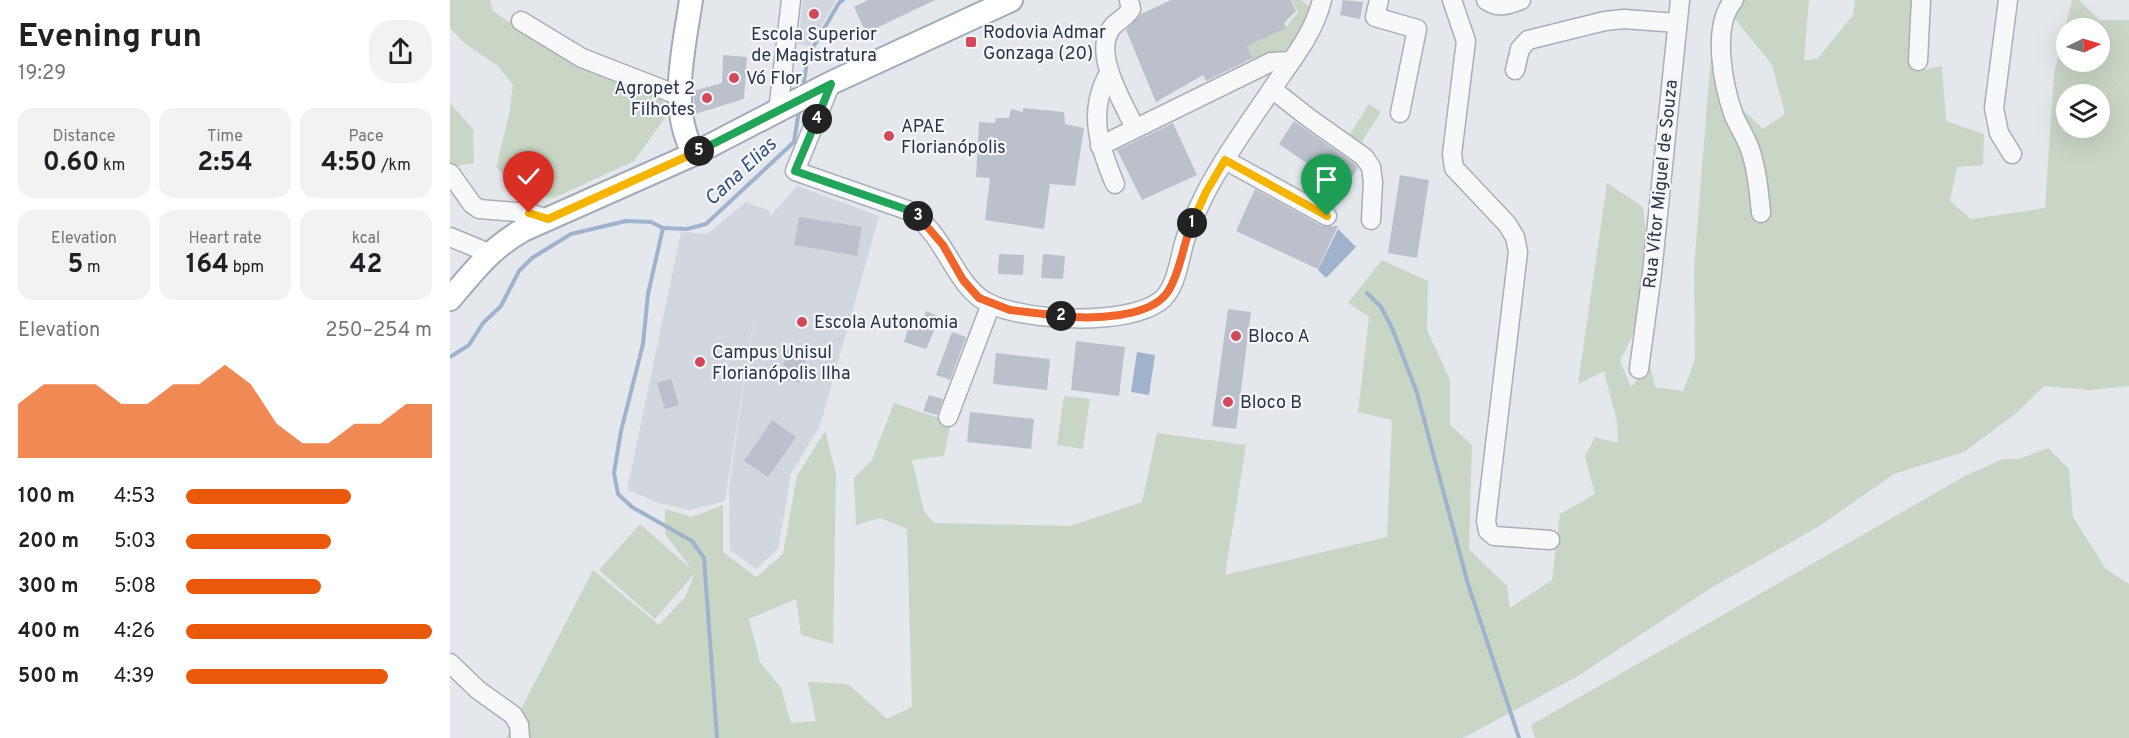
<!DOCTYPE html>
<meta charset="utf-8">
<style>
body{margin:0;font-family:Overpass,sans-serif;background:#f2f2f2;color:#202124;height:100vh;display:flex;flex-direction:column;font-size:22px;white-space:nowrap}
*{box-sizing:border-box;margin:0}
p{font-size:20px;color:#757577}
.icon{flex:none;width:33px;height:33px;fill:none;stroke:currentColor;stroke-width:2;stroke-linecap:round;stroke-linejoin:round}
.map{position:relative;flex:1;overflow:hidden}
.sheet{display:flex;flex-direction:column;background:#fff;width:450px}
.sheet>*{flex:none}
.needle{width:39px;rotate:85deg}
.tools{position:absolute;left:1606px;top:18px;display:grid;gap:12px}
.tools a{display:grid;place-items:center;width:54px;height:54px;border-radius:50%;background:#fff;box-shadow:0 6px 24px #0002;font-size:30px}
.pin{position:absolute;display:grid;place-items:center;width:51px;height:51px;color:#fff;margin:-62px -26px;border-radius:50% 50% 50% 0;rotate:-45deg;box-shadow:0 0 6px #0007}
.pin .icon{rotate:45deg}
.km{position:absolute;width:30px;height:30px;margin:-15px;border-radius:50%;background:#222;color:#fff;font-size:16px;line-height:30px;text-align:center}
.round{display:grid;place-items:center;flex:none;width:63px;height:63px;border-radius:24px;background:#f2f2f2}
.head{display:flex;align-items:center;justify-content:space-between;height:102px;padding:0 18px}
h1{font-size:33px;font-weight:700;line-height:45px}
.metrics{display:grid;grid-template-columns:repeat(3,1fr);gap:9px;height:102px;padding:6px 18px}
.metrics div{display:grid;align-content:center;border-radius:15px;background:#f2f2f2;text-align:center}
.metrics b{font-size:26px;font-weight:700}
.metrics small{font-size:16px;font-weight:400}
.metrics p{font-size:16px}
.chart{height:168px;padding:12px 18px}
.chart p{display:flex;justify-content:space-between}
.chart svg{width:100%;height:108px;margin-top:6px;fill:#ea580c;opacity:.7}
ul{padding:0 18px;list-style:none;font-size:20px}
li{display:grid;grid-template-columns:96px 72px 1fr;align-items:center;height:45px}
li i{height:15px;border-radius:8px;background:#ea580c}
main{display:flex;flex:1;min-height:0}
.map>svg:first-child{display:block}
.built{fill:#d2d6de}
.green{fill:#c9d6c5;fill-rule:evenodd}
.water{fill:#9fb4cc}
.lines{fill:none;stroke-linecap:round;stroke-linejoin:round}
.stream{stroke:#9fb4cc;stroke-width:4}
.building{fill:#bbc0ca}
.minor-casing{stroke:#a9aeb7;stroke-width:21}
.major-casing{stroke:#a3abb8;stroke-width:26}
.minor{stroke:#f7f8fa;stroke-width:18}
.major{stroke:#fff;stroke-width:22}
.split-1-casing{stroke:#fff;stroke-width:12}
.split-2-casing{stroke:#fff;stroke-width:12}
.split-3-casing{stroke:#fff;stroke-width:12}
.split-4-casing{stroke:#fff;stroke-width:12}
.split-5-casing{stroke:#fff;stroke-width:12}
.split-6-casing{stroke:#fff;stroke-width:12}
.split-1{stroke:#f5b400;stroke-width:8}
.split-2{stroke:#f0652b;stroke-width:8}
.split-3{stroke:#f0652b;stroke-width:8}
.split-4{stroke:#22a559;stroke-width:8}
.split-5{stroke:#22a559;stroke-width:8}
.split-6{stroke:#f5b400;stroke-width:8}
.poi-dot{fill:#d1495b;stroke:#f4f6f9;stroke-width:2}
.labels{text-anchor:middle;stroke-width:4.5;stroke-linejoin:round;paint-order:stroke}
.poi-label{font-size:18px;fill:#2b3445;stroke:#f4f6f9;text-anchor:start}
.street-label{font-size:18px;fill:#2b3445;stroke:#f4f6f9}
.water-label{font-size:20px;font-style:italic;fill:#34527a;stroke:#f4f6f9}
</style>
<main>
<section class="sheet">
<div class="head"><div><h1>Evening run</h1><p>19:29</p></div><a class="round"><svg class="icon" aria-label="share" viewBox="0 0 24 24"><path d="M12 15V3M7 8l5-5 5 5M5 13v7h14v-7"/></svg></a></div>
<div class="metrics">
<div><p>Distance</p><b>0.60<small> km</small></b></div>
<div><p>Time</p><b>2:54</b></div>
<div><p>Pace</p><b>4:50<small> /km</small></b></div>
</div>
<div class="metrics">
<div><p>Elevation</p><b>5<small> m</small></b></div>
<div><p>Heart rate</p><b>164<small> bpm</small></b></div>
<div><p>kcal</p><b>42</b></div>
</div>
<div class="chart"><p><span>Elevation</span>250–254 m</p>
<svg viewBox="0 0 160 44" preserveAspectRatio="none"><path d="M0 44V22L10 14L20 14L30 14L40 22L50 22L60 14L70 14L80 6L90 14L100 30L110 38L120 38L130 30L140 30L150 22L160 22V44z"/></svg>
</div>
<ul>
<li><b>100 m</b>4:53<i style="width:67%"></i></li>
<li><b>200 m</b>5:03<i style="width:59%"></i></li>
<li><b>300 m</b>5:08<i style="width:55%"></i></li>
<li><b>400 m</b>4:26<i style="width:100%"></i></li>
<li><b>500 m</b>4:39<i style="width:82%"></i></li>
</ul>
</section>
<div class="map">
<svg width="1679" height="738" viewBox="0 0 1679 738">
<rect width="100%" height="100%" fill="#e4e7ec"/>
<g class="built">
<path d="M 353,0 L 386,0 L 360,46 L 348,44 Z"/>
<path d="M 347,186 L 429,216 L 370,426 L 341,474 L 328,549 L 306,569 L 280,550 L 279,486 L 309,285 L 275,501 L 240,510 L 209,503 L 177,490 L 231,232 L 257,234 L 296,202 L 320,211 L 320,217 Z"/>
</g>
<g class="green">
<path d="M 0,0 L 40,0 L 43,11 L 107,54 L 210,97 L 220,111 L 184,161 L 104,198 L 74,196 L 46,167 L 59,115 L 63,85 L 48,66 L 13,42 L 0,28 Z"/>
<path d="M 842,0 L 851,0 L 861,7 C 853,39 836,53 807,67 L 797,46 L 835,28 L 848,12 Z"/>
<path d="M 1281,0 L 1359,0 L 1354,60 L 1367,59 L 1403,15 L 1405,0 L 1461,0 L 1467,71 L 1492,66 L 1496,121 L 1534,134 L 1533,165 L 1507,167 L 1500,201 L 1521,219 L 1595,208 L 1604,74 L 1622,0 L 1629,0 L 1649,20 L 1679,20 L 1679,386 L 1641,390 L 1594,386 L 1564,415 L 1514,452 L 1444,474 L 1371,525 L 1261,588 L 1128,676 L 1013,738 L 56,738 L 143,570 L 209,625 L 235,597 L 245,573 L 205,619 L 149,570 L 190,524 L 241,569 L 215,534 L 215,509 L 242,517 L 273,505 L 273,552 L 306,577 L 333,554 L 347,476 L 375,431 L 386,473 L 383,644 L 351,635 L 346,599 L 299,619 L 310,662 L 331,688 L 341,723 L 366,721 L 358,682 L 398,684 L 437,719 L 462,707 L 457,529 L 430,518 L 406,525 L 404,478 L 422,460 L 444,403 L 501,422 L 494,456 L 462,460 L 474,511 L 484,523 L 620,526 L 692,502 L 707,433 L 796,445 L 775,575 L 937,537 L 942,420 L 908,412 L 919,317 L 898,303 L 932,260 L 978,281 L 977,330 L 1000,380 L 1000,425 L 1022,445 L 1019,549 L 1057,586 L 1060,608 L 1102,580 L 1110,514 L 1145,494 L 1135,456 L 1145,437 L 1168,443 L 1167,422 L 1154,371 L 1128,384 L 1157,183 L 1193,207 L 1199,262 L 1190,320 L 1170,361 L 1181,387 L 1200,364 L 1205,387 L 1233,391 L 1245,360 L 1244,267 L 1260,68 L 1266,17 L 1288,105 L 1313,129 L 1335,114 L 1322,65 L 1279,11 ZM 1617,28 L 1650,28 L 1650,62 L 1617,62 ZM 1617,94 L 1650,94 L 1650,128 L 1617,128 Z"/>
<path d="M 0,103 L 23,129 L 24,163 L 0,167 Z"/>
<path d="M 919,104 L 931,112 L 911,143 L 899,136 Z"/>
<path d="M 614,396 L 640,399 L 633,449 L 607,445 Z"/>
<path d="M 1598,448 L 1619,469 L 1623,517 L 1656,569 L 1679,584 L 1679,738 L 1085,738 L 1081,725 L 1515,476 L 1553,459 L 1569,459 Z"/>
</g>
<g class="water">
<path d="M 888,229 L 906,247 L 876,278 L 868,270 Z"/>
<path d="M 687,352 L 705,355 L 699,395 L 681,392 Z"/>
</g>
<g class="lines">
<g class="stream">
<path d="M 353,88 L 358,56 L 389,3 L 393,0"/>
<path d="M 213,228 L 198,294 L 193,344 L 171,431 L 164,473 L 168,494 L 182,507 L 242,541 L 254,558 L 267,738"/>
<path d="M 917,293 L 931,307 L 943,330 L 967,393 L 1018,584 L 1069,738"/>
<path d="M 0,357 L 19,345 L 33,323 L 51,306 L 69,271 L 82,258 L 121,234 L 176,221 L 201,222 L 213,228 L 237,229 L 256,224 L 344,142 L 349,110"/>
</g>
</g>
<g class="building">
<path d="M 418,0 L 485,0 L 416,33 L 404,7 Z"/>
<path d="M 721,0 L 841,0 L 846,11 L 834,23 L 836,28 L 797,46 L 803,58 L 756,81 L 753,75 L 706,102 L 676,30 L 691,14 Z"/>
<path d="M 893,0 L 913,2 L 910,19 L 890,15 Z"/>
<path d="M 273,55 L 297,57 L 294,99 L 245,114 L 243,91 L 272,83 Z"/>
<path d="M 573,108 L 614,112 L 615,124 L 634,128 L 625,186 L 600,184 L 594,229 L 535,220 L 540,178 L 526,177 L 529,122 L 545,123 L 546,118 L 559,118 L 561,109 L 573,112 Z"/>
<path d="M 844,121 L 906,165 L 908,168 L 894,189 L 829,144 Z"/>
<path d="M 723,123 L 747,175 L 692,200 L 667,150 Z"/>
<path d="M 950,175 L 979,180 L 967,258 L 938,253 Z"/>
<path d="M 805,189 L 872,226 L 888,226 L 868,269 L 786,231 Z"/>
<path d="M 349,217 L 412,227 L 407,256 L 344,245 Z"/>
<path d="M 549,254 L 574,255 L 573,275 L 548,274 Z"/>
<path d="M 593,254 L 615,256 L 613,279 L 591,278 Z"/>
<path d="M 778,309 L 801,312 L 786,429 L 762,426 Z"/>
<path d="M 476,311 L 490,317 L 476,349 L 454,342 L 460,324 L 470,327 Z"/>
<path d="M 502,332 L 516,337 L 500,380 L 486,375 Z"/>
<path d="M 626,341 L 675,347 L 669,396 L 621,390 Z"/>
<path d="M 338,348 L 357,353 L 349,383 L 330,378 Z"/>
<path d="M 546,353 L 600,359 L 597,390 L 543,384 Z"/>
<path d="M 221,379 L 229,405 L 215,409 L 207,383 Z"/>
<path d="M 479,395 L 493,399 L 487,415 L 473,411 Z"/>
<path d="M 520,412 L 584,419 L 581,449 L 517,442 Z"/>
<path d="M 322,420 L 346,437 L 318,477 L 294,461 Z"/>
</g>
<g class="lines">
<defs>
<g id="minor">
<path d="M 679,0 L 681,9 C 676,19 664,21 659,32 C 645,58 674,104 685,128"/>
<path d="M 929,0 L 925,17 L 967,29 L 950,113"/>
<path d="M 1002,0 L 1016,41 L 1002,154 L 1004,168 L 1057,224 L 1065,237 L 1068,252 L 1036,521 L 1038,531 L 1044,536 L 1100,540"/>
<path d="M 1036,0 C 1048,9 1058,5 1071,0"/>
<path d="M 1284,0 C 1261,26 1273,85 1284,116 C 1289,127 1296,138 1300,149 C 1307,170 1309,192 1311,213"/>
<path d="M 1558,0 L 1544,108 L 1549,133 L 1562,154"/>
<path d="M 71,21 L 132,58 L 230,96"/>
<path d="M 1468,61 L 1471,0"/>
<path d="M 1065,70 L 1070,49 L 1078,40 L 1155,21 L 1174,19 L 1227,23"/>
<path d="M 659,73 C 637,112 649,146 665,184"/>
<path d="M 381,83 L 345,171 L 457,210 C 497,233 503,287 540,304 C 578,321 673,326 709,302 C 727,289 729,259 735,240 C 740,224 748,209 755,194 C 775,155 802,119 826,83 C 845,56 864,32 872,0"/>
<path d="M 822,89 L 859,118 L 914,157 L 921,167 L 923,182 L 921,220"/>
<path d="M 328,111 L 341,0"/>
<path d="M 650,146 L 821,62 L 841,61"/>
<path d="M 775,160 L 877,216"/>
<path d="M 0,173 L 22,204 L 29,209 L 79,213 L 98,219"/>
<path d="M 0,237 L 39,253"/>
<path d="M 1189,369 L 1202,273 L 1230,0"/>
<path d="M 498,417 L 541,304"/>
<path d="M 0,663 L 28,690 L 63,715 L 69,725 L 70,738"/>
</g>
<g id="major">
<path d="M 241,0 C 234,49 218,108 244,154"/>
<path d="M 0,299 C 23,272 42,247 73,230 L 244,154 L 381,83 L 561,0"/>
</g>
</defs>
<use href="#minor" class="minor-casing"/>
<use href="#major" class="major-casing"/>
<use href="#minor" class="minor"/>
<use href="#major" class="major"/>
</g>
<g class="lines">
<defs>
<path id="split-1" d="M 742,223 L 756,192 L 775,160 L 877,216"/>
<path id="split-2" d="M 611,316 C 640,319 702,319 719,290 C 731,270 733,244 742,223"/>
<path id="split-3" d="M 468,216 L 493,245 L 513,280 L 529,298 L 560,310 L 611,316"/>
<path id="split-4" d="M 367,119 L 345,171 L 458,210 L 468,216"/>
<path id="split-5" d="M 249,151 L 381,84 L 367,119"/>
<path id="split-6" d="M 79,213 L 98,219 L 249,151"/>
</defs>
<use href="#split-1" class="split-1-casing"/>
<use href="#split-2" class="split-2-casing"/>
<use href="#split-3" class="split-3-casing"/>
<use href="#split-4" class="split-4-casing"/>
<use href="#split-5" class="split-5-casing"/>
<use href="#split-6" class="split-6-casing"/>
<use href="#split-1" class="split-1"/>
<use href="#split-2" class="split-2"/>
<use href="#split-3" class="split-3"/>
<use href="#split-4" class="split-4"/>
<use href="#split-5" class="split-5"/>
<use href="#split-6" class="split-6"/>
</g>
<g class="poi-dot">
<circle cx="364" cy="14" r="6"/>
<rect x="515" y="36" width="12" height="12" rx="3"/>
<circle cx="284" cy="78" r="6"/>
<circle cx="257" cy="98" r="6"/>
<circle cx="439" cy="136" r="6"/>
<circle cx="352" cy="322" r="6"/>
<circle cx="786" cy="336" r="6"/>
<circle cx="250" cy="362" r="6"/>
<circle cx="778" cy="402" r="6"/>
</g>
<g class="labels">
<g class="poi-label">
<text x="533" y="38">Rodovia Admar<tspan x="533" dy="21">Gonzaga (20)</tspan></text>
<text x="364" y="40" text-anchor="middle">Escola Superior<tspan x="364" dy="21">de Magistratura</tspan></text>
<text x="296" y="84">Vó Flor</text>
<text x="245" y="94" text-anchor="end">Agropet 2<tspan x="245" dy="21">Filhotes</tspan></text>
<text x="451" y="132">APAE<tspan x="451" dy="21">Florianópolis</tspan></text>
<text x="364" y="328">Escola Autonomia</text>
<text x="798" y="342">Bloco A</text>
<text x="262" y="358">Campus Unisul<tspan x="262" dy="21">Florianópolis Ilha</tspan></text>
<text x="790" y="408">Bloco B</text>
</g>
<g class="street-label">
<text transform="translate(1210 184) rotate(-84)" y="6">Rua Vítor Miguel de Souza</text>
</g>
<g class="water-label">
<text transform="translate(290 171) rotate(-43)" y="7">Cana Elias</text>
</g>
</g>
</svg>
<div class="tools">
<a><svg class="needle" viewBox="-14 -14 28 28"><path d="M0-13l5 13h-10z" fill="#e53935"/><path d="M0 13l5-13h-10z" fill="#757577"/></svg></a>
<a><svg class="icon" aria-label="layers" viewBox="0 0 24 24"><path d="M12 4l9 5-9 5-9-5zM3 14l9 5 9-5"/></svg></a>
</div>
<div class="pin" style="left:877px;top:216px;background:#1e9e55"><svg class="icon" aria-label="arrive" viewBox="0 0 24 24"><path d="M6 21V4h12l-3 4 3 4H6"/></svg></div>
<div class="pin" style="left:79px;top:213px;background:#d93025"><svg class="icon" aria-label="check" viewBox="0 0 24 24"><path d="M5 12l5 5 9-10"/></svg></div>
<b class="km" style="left:742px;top:223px">1</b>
<b class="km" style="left:611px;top:316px">2</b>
<b class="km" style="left:468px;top:216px">3</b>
<b class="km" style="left:367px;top:119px">4</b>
<b class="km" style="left:249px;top:151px">5</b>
</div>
</main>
